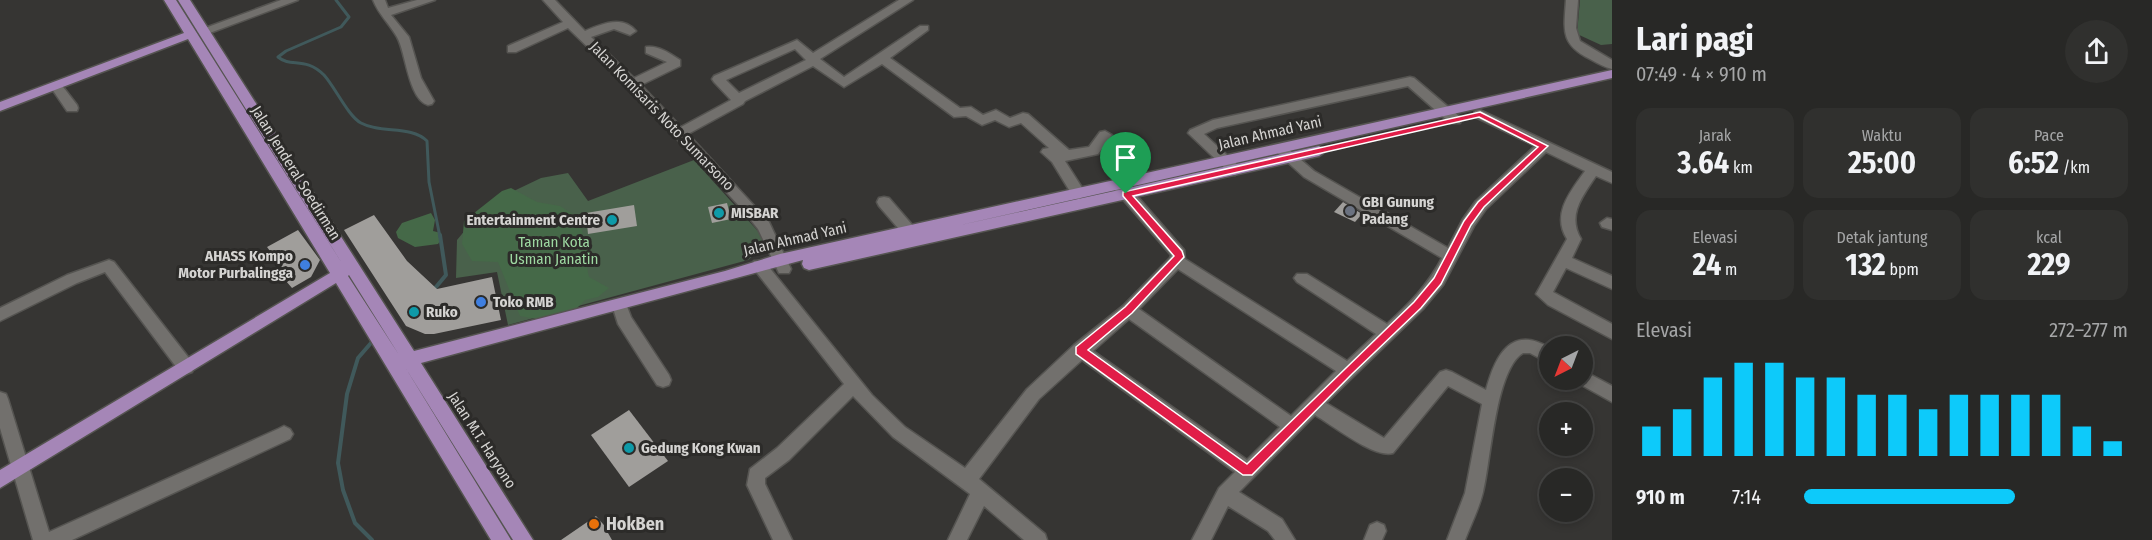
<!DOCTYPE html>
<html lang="id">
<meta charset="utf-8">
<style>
body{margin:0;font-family:"Fira Sans Condensed",sans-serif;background:#30302e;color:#f1f3f6;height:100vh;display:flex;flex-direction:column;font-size:22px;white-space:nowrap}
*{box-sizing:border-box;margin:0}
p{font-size:20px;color:#a5a6a7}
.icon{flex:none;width:33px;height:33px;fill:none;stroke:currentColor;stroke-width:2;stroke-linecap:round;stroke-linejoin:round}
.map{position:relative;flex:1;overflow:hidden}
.side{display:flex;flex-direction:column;background:#282826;width:540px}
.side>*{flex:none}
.needle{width:39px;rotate:222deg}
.buttons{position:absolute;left:1539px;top:336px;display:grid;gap:12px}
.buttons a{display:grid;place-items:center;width:54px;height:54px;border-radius:50%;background:#282826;box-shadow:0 3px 9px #0003,0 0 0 2px #444443;font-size:30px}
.pin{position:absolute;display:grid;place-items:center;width:51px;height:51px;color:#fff;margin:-62px -26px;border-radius:50% 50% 50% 0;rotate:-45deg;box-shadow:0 0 6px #0007}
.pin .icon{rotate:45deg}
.round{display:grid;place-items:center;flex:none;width:63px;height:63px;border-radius:32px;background:#30302e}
.overview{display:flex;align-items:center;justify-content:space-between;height:102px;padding:0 24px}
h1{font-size:33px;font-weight:700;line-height:45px}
.metrics{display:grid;grid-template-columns:repeat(3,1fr);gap:9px;height:102px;padding:6px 24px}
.metrics div{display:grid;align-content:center;border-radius:15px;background:#30302e;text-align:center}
.metrics b{font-size:30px;font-weight:700}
.metrics small{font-size:16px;font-weight:400}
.metrics p{font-size:16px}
.chart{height:168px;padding:12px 24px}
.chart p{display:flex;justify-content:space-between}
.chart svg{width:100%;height:108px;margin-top:6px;stroke:#0dcafa;stroke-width:6}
ul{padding:0 24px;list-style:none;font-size:20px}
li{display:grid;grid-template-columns:96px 72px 1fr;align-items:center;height:45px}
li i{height:15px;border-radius:8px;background:#0dcafa}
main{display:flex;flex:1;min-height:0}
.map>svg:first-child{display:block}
.green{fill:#49614b}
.forest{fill:#456948}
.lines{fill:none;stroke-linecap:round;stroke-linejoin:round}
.stream-far1{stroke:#40595b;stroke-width:3}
.stream{stroke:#40595b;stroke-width:4}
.building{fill:#a09e9b}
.minor-casing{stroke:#555451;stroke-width:3}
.major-casing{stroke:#555451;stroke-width:3}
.minor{fill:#72706d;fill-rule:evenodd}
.major{fill:#a586b7;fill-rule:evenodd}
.route{fill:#e11d48;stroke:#fff;stroke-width:1.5;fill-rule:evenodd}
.worship-dot{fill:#6b7280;stroke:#2c2b29;stroke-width:2}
.culture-dot{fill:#0f9aa8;stroke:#2c2b29;stroke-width:2}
.shop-dot{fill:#3f7fe0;stroke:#2c2b29;stroke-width:2}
.food-dot{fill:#e8710a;stroke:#2c2b29;stroke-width:2}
.labels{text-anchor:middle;stroke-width:6;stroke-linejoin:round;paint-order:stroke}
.street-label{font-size:15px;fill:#d5d4d2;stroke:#2c2b29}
.poi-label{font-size:15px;font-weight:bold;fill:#d5d4d2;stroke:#2c2b29;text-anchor:start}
.park-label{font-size:15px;fill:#9dd8a1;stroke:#2c2b29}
.near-poi-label{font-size:18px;font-weight:bold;fill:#d5d4d2;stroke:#2c2b29;text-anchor:start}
</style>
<main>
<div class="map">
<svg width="1612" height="540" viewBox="0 0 1612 540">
<rect width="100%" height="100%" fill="#363533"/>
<g class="green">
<path d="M 1580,0 L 1612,0 L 1612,44 L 1601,45 L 1577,34 Z"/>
<path d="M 694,160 L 764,238 L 765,246 L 748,260 L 508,325 L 497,272 L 456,278 L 457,240 L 476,217 L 503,196 L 541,178 L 568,173 L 588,201 Z"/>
</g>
<g class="forest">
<path d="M 511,188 L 537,202 L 560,206 L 580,219 L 584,241 L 590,243 C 593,256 584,261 589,277 L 609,288 L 598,297 L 585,300 L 572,313 L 547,321 L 520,316 L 498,262 L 472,261 L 462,244 L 464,221 L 502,191 Z"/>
<path d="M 431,213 L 435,220 L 433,231 L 441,233 L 442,238 L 438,244 L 415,247 L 398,238 L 396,232 L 402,223 Z"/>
</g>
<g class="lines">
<path class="stream-far1" d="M 336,0 L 349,17 L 341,27 L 286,51 L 278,57 C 291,68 305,56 324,75 C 335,87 348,116 361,123 C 381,134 411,125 427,141 L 429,182 L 440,237"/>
<g class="stream">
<path d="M 436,287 L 446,275 L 440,235"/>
<path d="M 371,343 L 358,358 L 347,394 L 338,463 L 343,490 L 355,523 L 372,540"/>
</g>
</g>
<g class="building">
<path d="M 1343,202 L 1362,214 L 1355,222 L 1334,212 Z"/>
<path d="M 727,203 L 731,219 L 712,223 L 708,207 Z"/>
<path d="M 634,205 L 637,226 L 588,234 L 586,213 Z"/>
<path d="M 374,215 L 407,261 L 437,289 L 492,277 L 501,320 L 434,334 L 425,334 L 406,326 L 344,230 Z"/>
<path d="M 298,230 L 320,260 L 311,277 L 292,288 L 279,273 L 284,270 L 267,247 Z"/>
<path d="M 629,410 L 668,461 L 629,487 L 591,435 Z"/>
<path d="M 596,516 L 610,532 L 608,533 L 612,540 L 561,540 Z"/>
</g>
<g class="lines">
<defs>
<g id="minor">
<path d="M 281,0 L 298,0 L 207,34 L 203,35 L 197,31 Z"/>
<path d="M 373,0 L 385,0 L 388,8 L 417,0 L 435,0 L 391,15 L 409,37 L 421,78 L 434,101 L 432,104 L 428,105 C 408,99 406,52 397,37 C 389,23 379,15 373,0 Z"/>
<path d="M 543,0 L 555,0 L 585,31 C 602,24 622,15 636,31 L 630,35 L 614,29 L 591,37 L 634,78 L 667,62 L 646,53 L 646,47 C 658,45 671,54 680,60 L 680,66 L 641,85 L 681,127 L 731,100 L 714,82 L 712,79 L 714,76 L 797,40 L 813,53 L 899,0 L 913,0 L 820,59 L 844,77 L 920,26 L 928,26 L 928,30 L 890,58 L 960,108 L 971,107 L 983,115 L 996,110 L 1010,118 L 1023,113 L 1028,114 L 1069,150 L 1089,147 L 1100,132 L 1105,131 L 1112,135 L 1098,154 L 1065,161 L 1086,194 L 1079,199 L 1074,198 L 1052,162 L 1041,152 L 1043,149 L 1049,148 L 1021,123 L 1009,127 L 995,120 L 982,125 L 966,116 L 954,117 L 882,64 L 844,87 L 813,66 L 745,101 L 743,104 L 688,134 L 769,222 L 791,269 L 789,273 L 779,273 L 758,229 L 742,209 L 629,87 L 568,28 L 516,52 L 508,52 L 508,46 L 563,22 ZM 795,49 L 806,60 L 739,93 L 726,80 Z"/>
<path d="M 1566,0 L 1578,0 L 1576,28 L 1580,41 L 1612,60 L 1612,69 C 1604,67 1597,63 1590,59 C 1560,44 1564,30 1566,0 Z"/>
<path d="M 1410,77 L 1414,78 L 1460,117 L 1461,120 L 1460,123 L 1450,123 L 1408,86 L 1217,128 L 1204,134 L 1240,167 L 1242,170 L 1235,175 L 1230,173 L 1188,133 L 1190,130 L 1213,120 Z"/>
<path d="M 56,82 L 60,83 L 77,105 L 78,108 L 77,111 L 67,111 L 52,89 L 50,86 L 52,83 Z"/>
<path d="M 1480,110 L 1612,172 L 1612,183 L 1596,176 C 1582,197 1567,215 1581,239 L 1572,258 L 1612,276 L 1612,289 L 1566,268 L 1553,292 L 1612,324 L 1612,339 L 1548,305 L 1536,294 L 1567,239 C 1551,214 1571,191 1585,171 L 1546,152 L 1486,209 L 1474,226 L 1443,285 L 1423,309 L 1326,403 L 1384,438 L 1440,372 L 1446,370 L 1452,372 L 1486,390 C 1495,356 1511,324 1550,348 L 1550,364 L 1530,353 L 1523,353 C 1495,370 1491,461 1483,492 C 1479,509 1471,524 1465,540 L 1447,540 L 1465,493 L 1482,404 L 1448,386 L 1393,453 C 1375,459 1332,425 1315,415 L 1239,492 L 1282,519 L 1295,540 L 1275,540 L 1268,531 L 1228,506 L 1211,540 L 1192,540 L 1219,488 L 1235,472 L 1082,360 L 1039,399 L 979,479 L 1045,534 L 1047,540 L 1024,540 L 984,506 L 967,540 L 948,540 L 970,494 L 893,437 L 853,396 L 789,460 L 765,478 L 765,484 L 792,540 L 773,540 L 747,485 L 750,469 L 777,448 L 844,384 L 754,269 L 752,265 L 754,261 L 764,261 L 872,395 L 905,427 L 965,468 L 1027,389 L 1074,345 L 1123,306 L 1170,258 L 1171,255 L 1114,189 L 1112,185 L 1114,181 L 1124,181 L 1184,250 L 1185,259 L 1347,361 L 1376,334 L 1297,282 L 1294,278 L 1297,274 L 1307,274 L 1387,324 C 1409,304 1428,285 1442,258 L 1304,177 L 1273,149 L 1275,146 L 1285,146 L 1314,171 L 1448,248 L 1463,219 L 1476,201 L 1535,146 L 1475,117 L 1474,114 L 1475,111 ZM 1178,269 L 1336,371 L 1291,416 L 1139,309 ZM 1129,319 L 1280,427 L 1247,460 L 1093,351 Z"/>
<path d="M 884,197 L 889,198 L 914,227 L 916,231 L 914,235 L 904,235 L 879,206 L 877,202 L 879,198 Z"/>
<path d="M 1607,218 L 1612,219 L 1612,230 L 1602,227 L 1600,223 Z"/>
<path d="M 109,260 L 114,262 L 192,362 L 194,367 L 192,372 L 186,374 L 180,372 L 105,272 L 77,283 L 0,321 L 0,308 L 67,275 Z"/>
<path d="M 620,299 L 625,301 L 631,317 L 669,375 L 671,380 L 669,385 L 663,387 L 657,385 L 618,324 L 612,305 L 615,301 Z"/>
<path d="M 1582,370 L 1612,386 L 1612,402 L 1576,382 L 1575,380 L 1582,380 Z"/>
<path d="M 0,392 L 6,394 L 8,399 L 49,532 L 278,429 L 284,426 L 290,429 L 293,434 L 290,439 L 72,540 L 33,540 L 0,428 Z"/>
<path d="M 1377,522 L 1384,525 L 1386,531 L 1382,540 L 1364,540 L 1370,525 Z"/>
</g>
<path id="major" d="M 164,0 L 176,0 L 343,265 L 178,0 L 190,0 L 414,351 L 725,271 L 780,254 L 1612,70 L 1612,78 L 956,226 L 1319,146 L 1326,151 L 1319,156 L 809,270 L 804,268 L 802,264 L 803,260 L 421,363 L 533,540 L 513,540 L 405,367 L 511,540 L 491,540 L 336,283 L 0,488 L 0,470 L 330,273 L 188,39 L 0,111 L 0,102 L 184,33 ZM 349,275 L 399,355 L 348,276 Z"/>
</defs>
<use href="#minor" class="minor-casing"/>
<use href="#major" class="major-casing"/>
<use href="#minor" class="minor"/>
<use href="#major" class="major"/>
</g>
<path class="route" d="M 1480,112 L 1548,146 L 1484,207 L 1471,225 L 1441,284 L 1421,308 L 1352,374 L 1252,475 L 1243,475 L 1076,354 L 1076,347 L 1125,307 L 1174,256 L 1123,196 L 1123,192 ZM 1479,117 L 1538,147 L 1478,202 L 1464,221 L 1434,278 L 1414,302 L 1247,464 L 1088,350 L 1132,313 L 1184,257 L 1182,251 L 1133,196 Z"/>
<circle class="worship-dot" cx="1350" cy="211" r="6"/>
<g class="culture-dot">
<circle cx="719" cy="213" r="6"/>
<circle cx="612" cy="220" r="6"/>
<circle cx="414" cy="312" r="6"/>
<circle cx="629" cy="448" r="6"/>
</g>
<g class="shop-dot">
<circle cx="305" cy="265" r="6"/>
<circle cx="481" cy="302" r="6"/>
</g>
<circle class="food-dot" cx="594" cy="524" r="6"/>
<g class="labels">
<g class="street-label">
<text transform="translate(662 116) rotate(46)" y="5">Jalan Komisaris Noto Sumarsono</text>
<text transform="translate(1270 133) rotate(-13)" y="5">Jalan Ahmad Yani</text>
<text transform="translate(296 173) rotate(58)" y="5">Jalan Jenderal Soedirman</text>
<text transform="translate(795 239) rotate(-13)" y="5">Jalan Ahmad Yani</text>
<text transform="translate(482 440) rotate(57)" y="5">Jalan M.T. Haryono</text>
</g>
<g class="poi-label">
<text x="1362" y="207">GBI Gunung<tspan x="1362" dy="17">Padang</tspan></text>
<text x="731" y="218">MISBAR</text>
<text x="600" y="225" text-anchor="end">Entertainment Centre</text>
<text x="293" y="261" text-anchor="end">AHASS Kompo<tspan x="293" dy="17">Motor Purbalingga</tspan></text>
<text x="493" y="307">Toko RMB</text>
<text x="426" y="317">Ruko</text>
<text x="641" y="453">Gedung Kong Kwan</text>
</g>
<g class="park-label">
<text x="554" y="247">Taman Kota<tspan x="554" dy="17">Usman Janatin</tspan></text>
</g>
<g class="near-poi-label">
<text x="606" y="530">HokBen</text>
</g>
</g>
</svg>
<div class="buttons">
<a><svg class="needle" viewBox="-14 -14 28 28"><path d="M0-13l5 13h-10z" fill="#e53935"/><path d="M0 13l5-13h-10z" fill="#a5a6a7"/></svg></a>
<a>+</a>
<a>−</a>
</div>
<div class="pin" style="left:1126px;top:194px;background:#1e9e55"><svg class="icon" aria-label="arrive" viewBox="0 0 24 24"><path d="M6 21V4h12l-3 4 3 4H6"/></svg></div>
</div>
<section class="side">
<div class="overview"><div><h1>Lari pagi</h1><p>07:49 · 4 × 910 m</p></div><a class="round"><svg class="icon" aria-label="share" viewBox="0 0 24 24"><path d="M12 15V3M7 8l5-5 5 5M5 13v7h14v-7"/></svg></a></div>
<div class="metrics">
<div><p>Jarak</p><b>3.64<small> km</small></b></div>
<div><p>Waktu</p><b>25:00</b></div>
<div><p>Pace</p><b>6:52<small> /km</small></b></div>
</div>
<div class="metrics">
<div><p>Elevasi</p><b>24<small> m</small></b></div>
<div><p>Detak jantung</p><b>132<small> bpm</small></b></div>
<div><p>kcal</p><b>229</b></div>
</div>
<div class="chart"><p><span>Elevasi</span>272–277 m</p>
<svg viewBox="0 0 160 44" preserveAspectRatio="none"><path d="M5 44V32M15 44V25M25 44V12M35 44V6M45 44V6M55 44V12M65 44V12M75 44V19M85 44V19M95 44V25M105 44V19M115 44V19M125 44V19M135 44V19M145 44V32M155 44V38"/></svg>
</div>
<ul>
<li><b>910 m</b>7:14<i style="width:65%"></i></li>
</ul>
</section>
</main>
